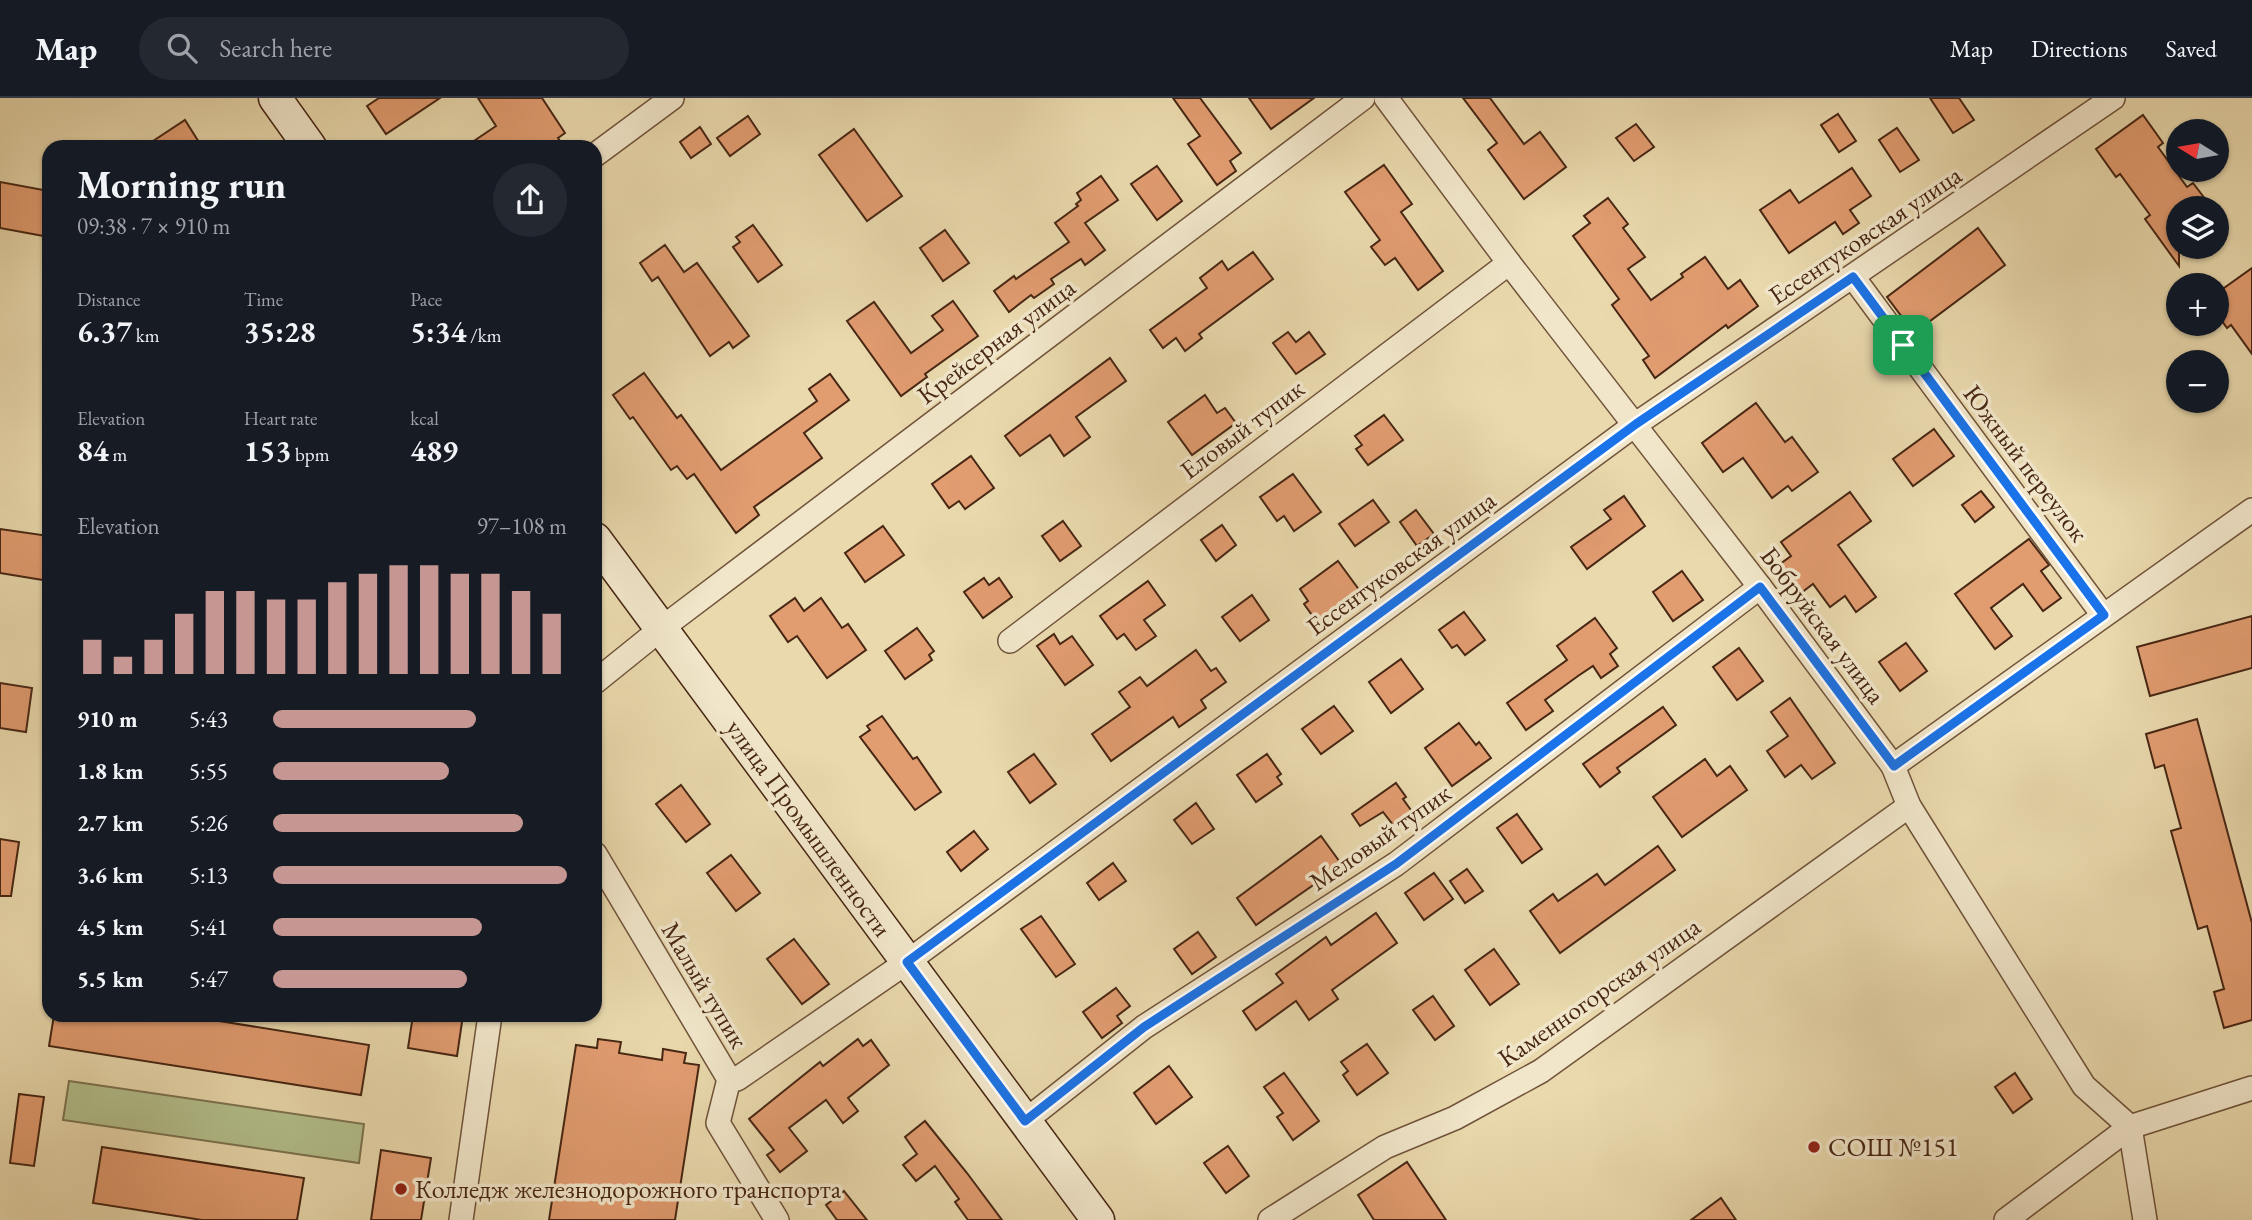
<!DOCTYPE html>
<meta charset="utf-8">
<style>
body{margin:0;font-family:"EB Garamond",serif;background:#242831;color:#f1f3f6;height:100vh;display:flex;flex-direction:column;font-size:26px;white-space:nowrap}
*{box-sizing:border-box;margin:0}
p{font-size:23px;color:#9ea1a6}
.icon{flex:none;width:38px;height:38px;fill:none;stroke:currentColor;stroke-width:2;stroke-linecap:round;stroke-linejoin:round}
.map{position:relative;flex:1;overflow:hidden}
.panel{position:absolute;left:42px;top:42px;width:560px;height:882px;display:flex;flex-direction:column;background:#171b24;border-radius:21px;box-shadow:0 2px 5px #0004}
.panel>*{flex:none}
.needle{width:46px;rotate:281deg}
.tools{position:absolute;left:2166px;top:21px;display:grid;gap:14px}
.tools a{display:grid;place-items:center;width:63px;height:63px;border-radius:50%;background:#171b24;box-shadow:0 2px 5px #0004;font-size:35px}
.pin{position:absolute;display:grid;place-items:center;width:60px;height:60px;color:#fff;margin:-30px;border-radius:14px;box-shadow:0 4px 10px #0006}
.round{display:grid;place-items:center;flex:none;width:74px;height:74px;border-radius:37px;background:#242831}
.overview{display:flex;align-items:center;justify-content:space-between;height:119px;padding:0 35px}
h1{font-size:38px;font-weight:700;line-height:52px}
.figures{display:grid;grid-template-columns:repeat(3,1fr);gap:10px;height:119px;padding:7px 35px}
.figures div{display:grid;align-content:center}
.figures b{font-size:30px;font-weight:700}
.figures small{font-size:19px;font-weight:400}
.figures p{font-size:19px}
.chart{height:196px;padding:14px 35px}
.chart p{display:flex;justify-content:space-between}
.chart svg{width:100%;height:126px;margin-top:7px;stroke:#c59692;stroke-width:6}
ul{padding:0 35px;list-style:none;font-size:23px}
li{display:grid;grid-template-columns:112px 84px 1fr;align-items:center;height:52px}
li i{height:18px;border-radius:9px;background:#c59692}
header{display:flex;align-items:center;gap:42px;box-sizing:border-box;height:98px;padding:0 35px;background:#171b24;border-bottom:2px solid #363941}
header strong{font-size:33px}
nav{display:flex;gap:38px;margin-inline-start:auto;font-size:24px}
.search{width:490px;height:63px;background:#242831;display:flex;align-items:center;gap:18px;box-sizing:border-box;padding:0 24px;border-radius:38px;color:#9ea1a6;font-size:26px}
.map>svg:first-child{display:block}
.green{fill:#b3c08d;stroke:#7d7350;stroke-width:2}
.building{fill:#e19c70;stroke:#472613;stroke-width:2}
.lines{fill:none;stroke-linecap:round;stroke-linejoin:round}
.minor-casing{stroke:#70533a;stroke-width:26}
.secondary-casing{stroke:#472613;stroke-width:35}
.minor{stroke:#f1e6ca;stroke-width:23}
.secondary{stroke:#f1e6ca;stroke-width:32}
.route-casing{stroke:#fff;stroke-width:14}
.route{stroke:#1a73e8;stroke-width:9}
.poi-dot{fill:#8f2418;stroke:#f1e6ca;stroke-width:2.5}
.labels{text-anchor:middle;stroke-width:7;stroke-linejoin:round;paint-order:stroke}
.street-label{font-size:26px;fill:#472613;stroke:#f1e6ca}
.poi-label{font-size:26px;fill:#472613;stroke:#f1e6ca;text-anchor:start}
</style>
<header>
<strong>Map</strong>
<div class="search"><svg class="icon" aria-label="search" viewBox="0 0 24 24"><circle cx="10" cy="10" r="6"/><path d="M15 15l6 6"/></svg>Search here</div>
<nav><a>Map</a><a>Directions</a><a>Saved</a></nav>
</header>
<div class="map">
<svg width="2252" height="1122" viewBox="0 0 2252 1122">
<rect width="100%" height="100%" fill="#e9d9ad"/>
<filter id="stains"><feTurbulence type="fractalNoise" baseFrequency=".00286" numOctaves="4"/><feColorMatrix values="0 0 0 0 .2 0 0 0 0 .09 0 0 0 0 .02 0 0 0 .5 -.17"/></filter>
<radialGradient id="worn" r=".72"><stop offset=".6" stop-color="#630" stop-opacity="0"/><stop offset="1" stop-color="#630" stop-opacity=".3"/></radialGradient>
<path class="green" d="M 69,983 L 364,1026 L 359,1065 L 63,1022 Z"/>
<g class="building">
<path d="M 379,0 L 440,0 L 386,36 L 367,8 Z"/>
<path d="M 478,0 L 542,0 L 565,35 L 558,40 L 564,49 L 465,49 L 496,28 Z"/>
<path d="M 1173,0 L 1200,0 L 1241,55 L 1230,63 L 1236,73 L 1217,87 L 1188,46 L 1200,38 Z"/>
<path d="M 1249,0 L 1314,0 L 1271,31 Z"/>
<path d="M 1463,0 L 1490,0 L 1524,46 L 1540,34 L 1566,69 L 1524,101 L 1488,52 L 1497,45 Z"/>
<path d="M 1930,0 L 1959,0 L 1974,22 L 1953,35 Z"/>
<path d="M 1838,16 L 1856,43 L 1839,54 L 1821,27 Z"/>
<path d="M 2143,17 L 2163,45 L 2158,49 L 2187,89 L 2193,85 L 2212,110 L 2179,110 L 2179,168 L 2145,121 L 2150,117 L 2120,76 L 2116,79 L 2096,51 Z"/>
<path d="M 748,18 L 760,36 L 730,58 L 717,40 Z"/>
<path d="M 185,22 L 202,49 L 144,49 Z"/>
<path d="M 1636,26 L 1654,49 L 1634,63 L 1616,40 Z"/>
<path d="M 700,29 L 711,46 L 691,60 L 680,44 Z"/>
<path d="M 1897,30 L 1919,62 L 1900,74 L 1879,42 Z"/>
<path d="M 854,31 L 902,98 L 867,123 L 819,57 Z"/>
<path d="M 1384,67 L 1412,106 L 1401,114 L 1443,173 L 1418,192 L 1395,160 L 1385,167 L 1371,149 L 1380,142 L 1345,94 Z"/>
<path d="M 1157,68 L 1182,103 L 1157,122 L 1131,86 Z"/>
<path d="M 1852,70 L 1871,98 L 1850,112 L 1859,125 L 1843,136 L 1835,124 L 1789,155 L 1760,112 L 1790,92 L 1799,105 Z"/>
<path d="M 1101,78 L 1118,102 L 1085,125 L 1105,152 L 1085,167 L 1081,161 L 1051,181 L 1054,186 L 1034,200 L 1031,197 L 1009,214 L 994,193 L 1014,178 L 1016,181 L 1069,144 L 1055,125 L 1078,108 L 1076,106 L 1081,102 L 1077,95 Z"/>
<path d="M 0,84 L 49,93 L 49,139 L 0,130 Z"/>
<path d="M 1608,100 L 1628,126 L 1623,130 L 1645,159 L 1628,171 L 1651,202 L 1683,179 L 1681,176 L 1705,159 L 1728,191 L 1740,182 L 1758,208 L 1728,230 L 1726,227 L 1655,280 L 1643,262 L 1649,258 L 1612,207 L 1619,201 L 1573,138 L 1590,125 L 1584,118 Z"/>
<path d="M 753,127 L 782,167 L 758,184 L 733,149 L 740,144 L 736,139 Z"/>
<path d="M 1978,130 L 2005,167 L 1914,235 L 1887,199 Z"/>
<path d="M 945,132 L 969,165 L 943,183 L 920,150 Z"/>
<path d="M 665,147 L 684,174 L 697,165 L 749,238 L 733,250 L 729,244 L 710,258 L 658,179 L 652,183 L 640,165 Z"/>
<path d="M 1253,154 L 1273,181 L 1199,236 L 1202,240 L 1185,253 L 1176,240 L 1163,250 L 1150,232 L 1207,190 L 1200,180 L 1222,163 L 1228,172 Z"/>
<path d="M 2252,170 L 2252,256 L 2231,227 L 2227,230 L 2217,216 L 2217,195 Z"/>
<path d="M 953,203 L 978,238 L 925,276 L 927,279 L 901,298 L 847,223 L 874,204 L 911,255 L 943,232 L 932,218 Z"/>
<path d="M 1288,234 L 1296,244 L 1309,234 L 1325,256 L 1296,276 L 1273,245 Z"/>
<path d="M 1110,260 L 1126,283 L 1076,319 L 1090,339 L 1064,358 L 1050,337 L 1020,358 L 1005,338 Z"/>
<path d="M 644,275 L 677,320 L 681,317 L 721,372 L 817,303 L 809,291 L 830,276 L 849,302 L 804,335 L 822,360 L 754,409 L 759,417 L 736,435 L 694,376 L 687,381 L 677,368 L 671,372 L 633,319 L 630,321 L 613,297 Z"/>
<path d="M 1205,297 L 1217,315 L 1225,310 L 1236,325 L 1192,357 L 1168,324 Z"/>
<path d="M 1756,305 L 1785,344 L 1792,339 L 1818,374 L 1792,393 L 1788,388 L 1772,400 L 1743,360 L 1723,374 L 1702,345 Z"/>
<path d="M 1384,317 L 1403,342 L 1368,367 L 1356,351 L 1362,347 L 1355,338 Z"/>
<path d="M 1934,331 L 1954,358 L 1913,388 L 1893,361 Z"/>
<path d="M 971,358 L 994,390 L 965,411 L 959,403 L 949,410 L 932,386 Z"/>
<path d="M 1293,376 L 1321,414 L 1294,433 L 1284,418 L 1277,423 L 1260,399 Z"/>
<path d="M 1981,393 L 1994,409 L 1975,424 L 1962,407 Z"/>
<path d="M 1850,394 L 1871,423 L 1838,447 L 1876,499 L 1856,514 L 1845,498 L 1830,509 L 1813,486 L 1797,498 L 1776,469 L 1791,458 L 1781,444 Z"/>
<path d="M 1624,398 L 1645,428 L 1587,471 L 1571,449 L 1611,421 L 1604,412 Z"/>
<path d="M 1373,402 L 1389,424 L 1355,448 L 1339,426 Z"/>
<path d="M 1416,412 L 1434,436 L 1417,448 L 1400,424 Z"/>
<path d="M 1063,423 L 1081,448 L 1060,463 L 1042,438 Z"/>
<path d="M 1222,427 L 1236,447 L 1216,463 L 1201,442 Z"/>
<path d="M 883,428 L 904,457 L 865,484 L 845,455 Z"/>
<path d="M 0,431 L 49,438 L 49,483 L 0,475 Z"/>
<path d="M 2029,441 L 2049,467 L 2041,473 L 2061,500 L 2043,513 L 2023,486 L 1991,510 L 2012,538 L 1995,551 L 1955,496 Z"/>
<path d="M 1338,463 L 1360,493 L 1317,524 L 1304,506 L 1308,503 L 1300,491 Z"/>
<path d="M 1682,473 L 1703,502 L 1673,523 L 1653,494 Z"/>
<path d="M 984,480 L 989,487 L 999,480 L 1012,499 L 983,520 L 964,494 Z"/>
<path d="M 1148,483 L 1165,507 L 1144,522 L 1156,538 L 1136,552 L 1124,536 L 1117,541 L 1100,518 Z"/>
<path d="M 1252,497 L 1269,522 L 1240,543 L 1222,519 Z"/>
<path d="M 795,500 L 804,513 L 821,500 L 842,530 L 848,526 L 866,552 L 827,580 L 797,538 L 788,544 L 770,518 Z"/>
<path d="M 1464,514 L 1485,542 L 1465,557 L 1457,547 L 1452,550 L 1439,532 Z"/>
<path d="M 2252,518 L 2252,570 L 2150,598 L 2137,549 Z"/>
<path d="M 1595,520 L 1617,550 L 1610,556 L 1618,568 L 1601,580 L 1593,568 L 1578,578 L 1545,602 L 1553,613 L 1526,632 L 1507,605 L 1567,562 L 1557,548 Z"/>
<path d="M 917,530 L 934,553 L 929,557 L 932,562 L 905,581 L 885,553 Z"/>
<path d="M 1054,536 L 1060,546 L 1072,538 L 1093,567 L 1065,587 L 1037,548 Z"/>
<path d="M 1906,545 L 1927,573 L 1900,593 L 1879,564 Z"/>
<path d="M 1739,550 L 1763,583 L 1737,602 L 1713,569 Z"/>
<path d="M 1196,552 L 1211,573 L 1216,570 L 1226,584 L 1201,602 L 1206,610 L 1179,629 L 1173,619 L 1111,663 L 1092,636 L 1130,609 L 1119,594 L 1140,579 L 1147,588 Z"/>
<path d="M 1401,561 L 1423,591 L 1391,615 L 1369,584 Z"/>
<path d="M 0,585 L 32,590 L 26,634 L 0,630 Z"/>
<path d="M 1790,600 L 1835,665 L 1812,681 L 1801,667 L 1785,679 L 1767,653 L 1788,638 L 1771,614 Z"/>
<path d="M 1334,608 L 1353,633 L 1321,656 L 1302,631 Z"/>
<path d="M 1663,609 L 1676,627 L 1617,670 L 1620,674 L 1600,689 L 1583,666 Z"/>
<path d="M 882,618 L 913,661 L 917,659 L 941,694 L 915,712 L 860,639 L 870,632 L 867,628 Z"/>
<path d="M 2197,621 L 2252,825 L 2252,922 L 2224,930 L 2214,894 L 2224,891 L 2207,828 L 2198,831 L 2171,733 L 2181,730 L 2164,667 L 2155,670 L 2146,636 Z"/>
<path d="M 1459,625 L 1476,647 L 1479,644 L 1491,660 L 1452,688 L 1425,650 Z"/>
<path d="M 1034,656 L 1056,686 L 1030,705 L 1008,674 Z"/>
<path d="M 1267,656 L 1281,676 L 1277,679 L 1282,686 L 1256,704 L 1237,677 Z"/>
<path d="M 1705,661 L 1717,678 L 1730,668 L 1747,692 L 1682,739 L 1653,699 Z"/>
<path d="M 1396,685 L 1406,699 L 1403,701 L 1413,715 L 1394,728 L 1383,714 L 1360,728 L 1352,716 Z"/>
<path d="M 681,687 L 710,726 L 686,744 L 656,706 Z"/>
<path d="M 1196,705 L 1214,731 L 1192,746 L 1174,722 Z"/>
<path d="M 1517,716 L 1542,751 L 1522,765 L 1497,730 Z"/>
<path d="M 974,733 L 988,751 L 961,773 L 947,754 Z"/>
<path d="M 1321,738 L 1342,767 L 1256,827 L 1237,800 Z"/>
<path d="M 0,741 L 19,744 L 11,798 L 0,798 Z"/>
<path d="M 1658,748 L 1675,772 L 1560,855 L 1530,813 L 1553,796 L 1558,803 L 1597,776 L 1605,787 Z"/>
<path d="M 731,757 L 760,795 L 736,813 L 707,775 Z"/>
<path d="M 1113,765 L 1126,783 L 1099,802 L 1087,785 Z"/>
<path d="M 1467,771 L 1483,793 L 1465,805 L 1450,783 Z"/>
<path d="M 1434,775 L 1453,801 L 1424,822 L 1405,795 Z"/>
<path d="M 1376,815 L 1397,845 L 1332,892 L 1338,901 L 1309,922 L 1296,903 L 1256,932 L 1243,913 L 1283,885 L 1276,876 L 1326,839 L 1331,847 Z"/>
<path d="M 1041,818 L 1075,866 L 1056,879 L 1021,831 Z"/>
<path d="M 1198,834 L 1216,859 L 1192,876 L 1174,851 Z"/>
<path d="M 794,841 L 829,886 L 802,906 L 767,861 Z"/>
<path d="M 1494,851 L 1519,886 L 1490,907 L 1465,872 Z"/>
<path d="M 1116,890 L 1130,908 L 1117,918 L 1122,925 L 1102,940 L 1083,914 Z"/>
<path d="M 1433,898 L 1454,928 L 1435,942 L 1413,912 Z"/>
<path d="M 54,917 L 182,917 L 369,947 L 361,997 L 49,948 Z"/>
<path d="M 413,917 L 463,917 L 457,958 L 408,950 Z"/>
<path d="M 598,941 L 621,944 L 619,955 L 662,962 L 663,951 L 686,955 L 684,965 L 699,967 L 675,1122 L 549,1122 L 576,947 L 597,950 Z"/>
<path d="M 858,941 L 863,948 L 871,942 L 889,967 L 848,1000 L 858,1013 L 843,1025 L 826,1002 L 789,1030 L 807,1053 L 780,1074 L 767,1057 L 774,1052 L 749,1021 L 820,964 L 823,968 Z"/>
<path d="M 1367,946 L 1388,975 L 1357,997 L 1343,977 L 1348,973 L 1341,964 Z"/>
<path d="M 1169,968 L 1192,999 L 1156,1026 L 1134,995 Z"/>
<path d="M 1284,975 L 1319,1023 L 1293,1042 L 1277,1019 L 1283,1015 L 1264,989 Z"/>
<path d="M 2015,975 L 2032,1001 L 2013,1015 L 1995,989 Z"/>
<path d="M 19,996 L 44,999 L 34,1068 L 10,1065 Z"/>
<path d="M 925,1023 L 967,1075 L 1002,1122 L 968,1122 L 955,1104 L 959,1101 L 935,1068 L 916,1083 L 903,1067 L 917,1056 L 905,1039 Z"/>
<path d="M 1228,1048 L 1249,1078 L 1226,1095 L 1204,1065 Z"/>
<path d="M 102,1049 L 304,1080 L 297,1122 L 202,1122 L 93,1105 Z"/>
<path d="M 381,1052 L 431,1060 L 421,1122 L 371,1122 Z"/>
<path d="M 1407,1064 L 1446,1122 L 1374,1122 L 1358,1097 Z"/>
<path d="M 844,1093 L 867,1122 L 837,1122 L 826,1107 Z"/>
<path d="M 1721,1100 L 1736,1122 L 1691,1122 Z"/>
</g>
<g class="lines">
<defs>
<g id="minor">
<path d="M 1386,0 L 1509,165 L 1760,489 L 1893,668 L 1909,708 L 2084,988 L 2130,1029 L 2145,1122"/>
<path d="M 595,57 L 672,0"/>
<path d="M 1853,179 L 2103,517"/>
<path d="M 1010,543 L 1509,165"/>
<path d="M 595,584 L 662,530 L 1363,0"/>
<path d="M 1893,668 L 2252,412"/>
<path d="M 595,756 L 729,981 L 718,1025 L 777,1122"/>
<path d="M 729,981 L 737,981 L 907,864 L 1636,326 L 2113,0"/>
<path d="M 1025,1023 L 1144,929 L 1396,766 L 1760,489"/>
<path d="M 461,1122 L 490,917"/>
<path d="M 1270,1122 L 1385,1049 L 1455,1020 L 1541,973 L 1909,708"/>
<path d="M 2006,1122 L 2130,1029 L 2252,990"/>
</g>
<g id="secondary">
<path d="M 275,0 L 310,49"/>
<path d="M 595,441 L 1098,1122"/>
</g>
</defs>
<use href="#minor" class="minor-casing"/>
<use href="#secondary" class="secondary-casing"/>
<use href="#minor" class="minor"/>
<use href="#secondary" class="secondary"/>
</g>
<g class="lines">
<defs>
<path id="route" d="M 1853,179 L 2104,517 L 1894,668 L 1760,489 L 1396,766 L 1144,929 L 1025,1023 L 907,864 L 1636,326 Z"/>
</defs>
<use href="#route" class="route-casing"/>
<use href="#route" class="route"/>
</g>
<g class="poi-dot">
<circle cx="1814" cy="1049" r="7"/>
<circle cx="401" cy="1091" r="7"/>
</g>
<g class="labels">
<g class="street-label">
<text transform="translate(1865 137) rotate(-34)" y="9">Ессентуковская улица</text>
<text transform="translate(996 243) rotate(-37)" y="9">Крейсерная улица</text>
<text transform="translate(1242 331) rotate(-37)" y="9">Еловый тупик</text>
<text transform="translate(2026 365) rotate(53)" y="9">Южный переулок</text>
<text transform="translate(1401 465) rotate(-36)" y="9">Ессентуковская улица</text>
<text transform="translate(1823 527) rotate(53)" y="9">Бобруйская улица</text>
<text transform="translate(809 730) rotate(54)" y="9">улица Промышленности</text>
<text transform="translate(1380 739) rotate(-35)" y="9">Меловый тупик</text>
<text transform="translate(705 887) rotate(59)" y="9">Малый тупик</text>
<text transform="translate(1599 894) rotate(-35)" y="9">Каменногорская улица</text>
</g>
<g class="poi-label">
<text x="1828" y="1058">СОШ №151</text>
<text x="415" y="1100">Колледж железнодорожного транспорта</text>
</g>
</g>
<rect width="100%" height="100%" filter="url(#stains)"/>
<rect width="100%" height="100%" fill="url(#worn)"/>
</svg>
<div class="tools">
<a><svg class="needle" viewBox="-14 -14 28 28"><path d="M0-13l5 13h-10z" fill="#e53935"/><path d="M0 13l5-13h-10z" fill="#9ea1a6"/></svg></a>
<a><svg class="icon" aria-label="layers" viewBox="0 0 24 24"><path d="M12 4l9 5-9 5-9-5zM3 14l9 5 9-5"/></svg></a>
<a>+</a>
<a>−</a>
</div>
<div class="pin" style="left:1903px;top:247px;background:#1e9e55"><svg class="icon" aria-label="arrive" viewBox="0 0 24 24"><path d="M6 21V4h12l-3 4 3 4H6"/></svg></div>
<section class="panel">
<div class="overview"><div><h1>Morning run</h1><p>09:38 · 7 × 910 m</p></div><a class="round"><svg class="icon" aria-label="share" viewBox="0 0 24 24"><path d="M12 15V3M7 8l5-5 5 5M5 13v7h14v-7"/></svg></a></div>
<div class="figures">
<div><p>Distance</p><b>6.37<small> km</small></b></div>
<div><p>Time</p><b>35:28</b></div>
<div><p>Pace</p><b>5:34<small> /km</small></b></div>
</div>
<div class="figures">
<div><p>Elevation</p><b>84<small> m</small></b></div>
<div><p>Heart rate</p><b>153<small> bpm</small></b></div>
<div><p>kcal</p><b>489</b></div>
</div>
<div class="chart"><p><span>Elevation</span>97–108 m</p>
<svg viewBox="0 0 160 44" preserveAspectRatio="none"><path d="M5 44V32M15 44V38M25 44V32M35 44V23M45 44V15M55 44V15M65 44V18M75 44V18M85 44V12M95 44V9M105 44V6M115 44V6M125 44V9M135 44V9M145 44V15M155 44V23"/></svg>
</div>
<ul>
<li><b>910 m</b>5:43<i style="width:69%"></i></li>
<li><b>1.8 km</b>5:55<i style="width:60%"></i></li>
<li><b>2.7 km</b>5:26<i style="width:85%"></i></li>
<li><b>3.6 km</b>5:13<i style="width:100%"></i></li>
<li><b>4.5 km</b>5:41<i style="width:71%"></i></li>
<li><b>5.5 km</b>5:47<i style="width:66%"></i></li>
</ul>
</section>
</div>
